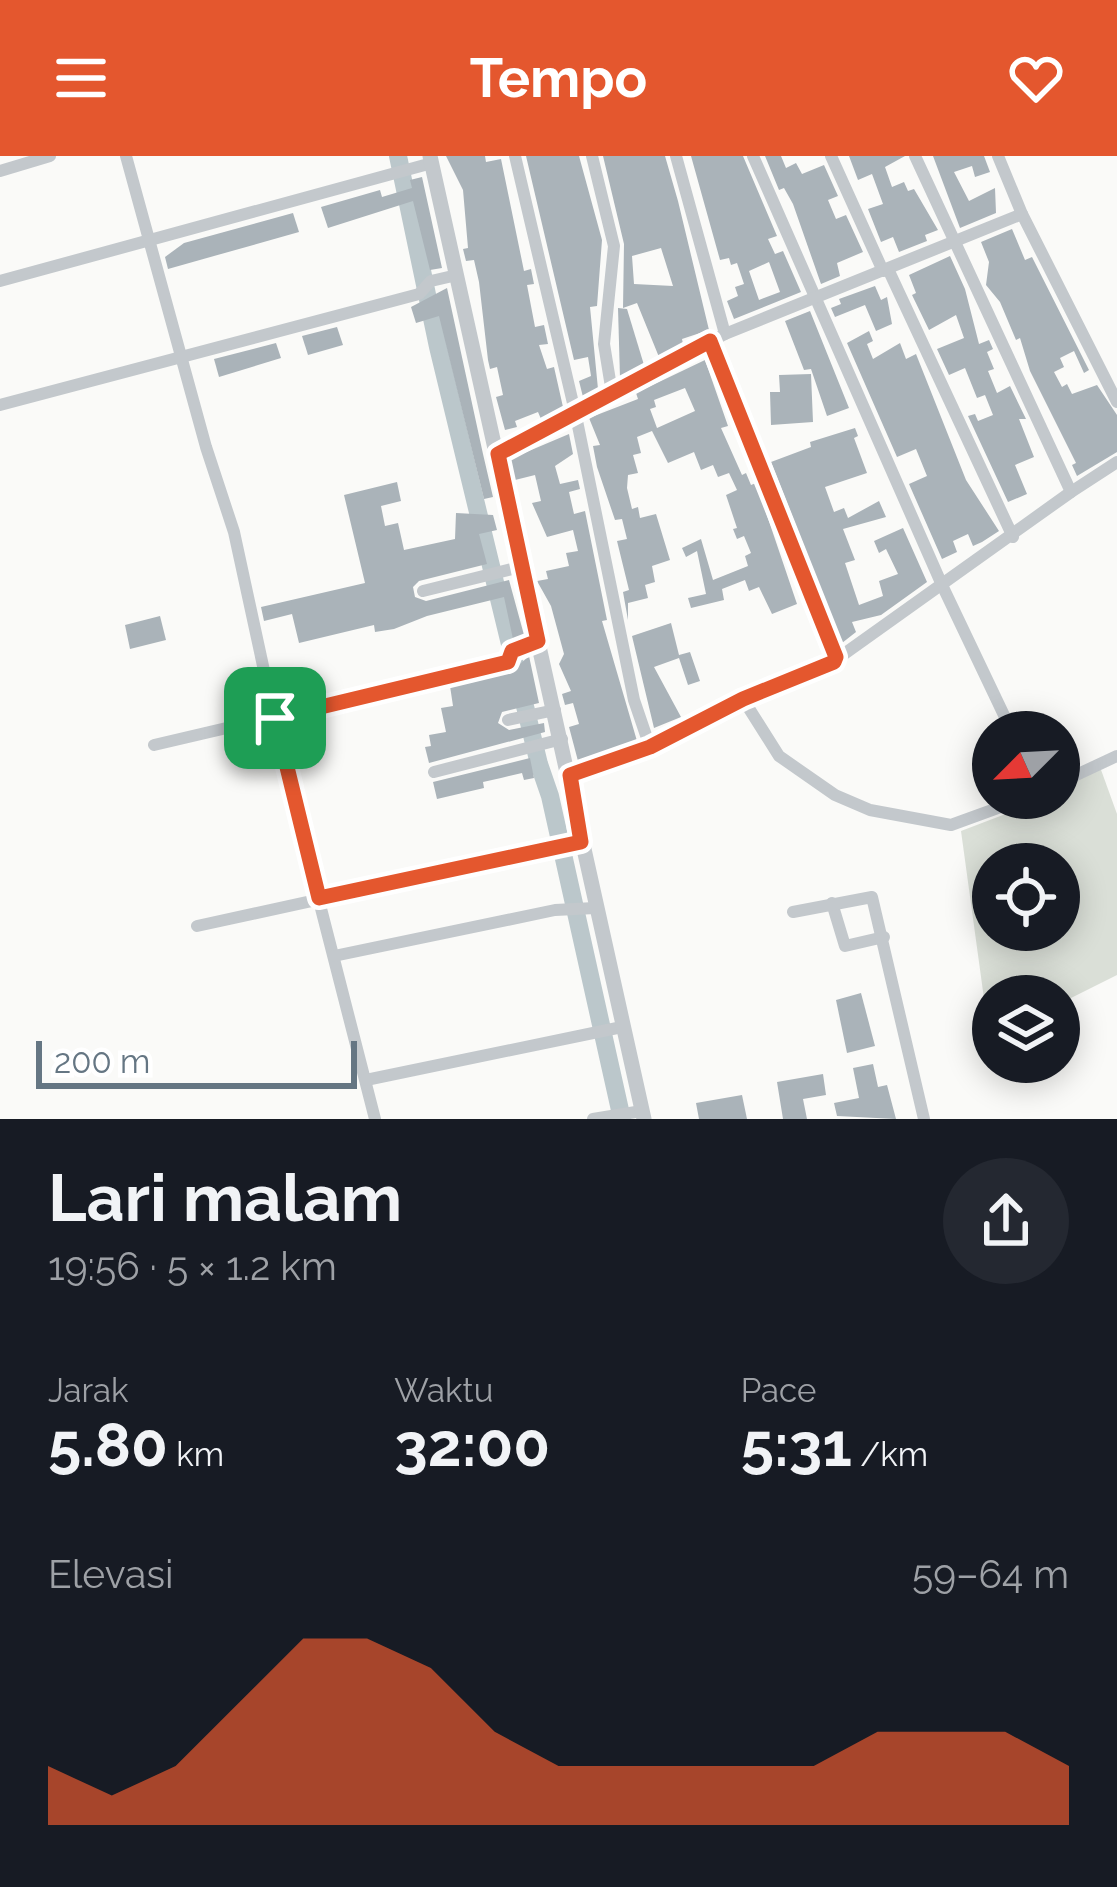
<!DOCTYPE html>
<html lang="id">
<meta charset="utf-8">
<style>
body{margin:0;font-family:Raleway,sans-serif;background:#242831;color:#f1f3f6;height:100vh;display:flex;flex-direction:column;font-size:45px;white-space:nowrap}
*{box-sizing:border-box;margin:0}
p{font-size:39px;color:#9ea1a6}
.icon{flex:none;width:66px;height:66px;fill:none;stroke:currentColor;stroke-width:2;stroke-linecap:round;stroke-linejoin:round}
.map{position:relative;height:963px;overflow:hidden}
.side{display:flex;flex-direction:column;background:#171b24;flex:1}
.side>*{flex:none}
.needle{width:78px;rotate:246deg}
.buttons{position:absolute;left:972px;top:555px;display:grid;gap:24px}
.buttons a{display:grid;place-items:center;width:108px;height:108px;border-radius:50%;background:#171b24;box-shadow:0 6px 30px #0003;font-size:60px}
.scale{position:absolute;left:36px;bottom:30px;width:321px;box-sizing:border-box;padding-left:12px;border:6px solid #657683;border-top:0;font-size:33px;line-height:42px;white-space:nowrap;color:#657683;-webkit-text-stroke:9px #fff;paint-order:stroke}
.pin{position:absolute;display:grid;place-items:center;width:102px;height:102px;color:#fff;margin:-51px;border-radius:24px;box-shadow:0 6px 18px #0006}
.round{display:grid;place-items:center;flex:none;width:126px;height:126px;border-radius:63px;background:#242831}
.headline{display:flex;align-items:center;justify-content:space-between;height:204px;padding:0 48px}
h1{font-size:66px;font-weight:700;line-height:90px}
.metrics{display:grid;grid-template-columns:repeat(3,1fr);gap:18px;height:204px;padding:12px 48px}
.metrics div{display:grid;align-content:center}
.metrics b{font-size:60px;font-weight:700}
.metrics small{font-size:33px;font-weight:400}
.metrics p{font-size:33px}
.chart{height:336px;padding:24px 48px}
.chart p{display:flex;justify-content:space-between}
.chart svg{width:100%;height:216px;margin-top:12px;fill:#e4572e;opacity:.7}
header{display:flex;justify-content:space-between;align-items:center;height:156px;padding:0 48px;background:#e4572e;color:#fff;font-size:54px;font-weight:700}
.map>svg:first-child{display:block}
.green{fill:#dadfd7;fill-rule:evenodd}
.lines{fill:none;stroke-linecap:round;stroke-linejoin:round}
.river{stroke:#bbc7cb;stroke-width:18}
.building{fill:#aab3b9;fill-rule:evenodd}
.minor{stroke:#c3c8cc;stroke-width:12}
.tertiary{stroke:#c3c8cc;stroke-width:15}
.route-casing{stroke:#fff;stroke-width:24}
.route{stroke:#e4572e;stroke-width:15}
</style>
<header><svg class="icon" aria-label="menu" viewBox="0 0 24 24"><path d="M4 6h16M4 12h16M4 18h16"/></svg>Tempo<svg class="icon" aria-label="heart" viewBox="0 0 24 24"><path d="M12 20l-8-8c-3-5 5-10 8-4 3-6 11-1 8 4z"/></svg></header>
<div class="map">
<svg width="1117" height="963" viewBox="0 0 1117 963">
<rect width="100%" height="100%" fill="#fafaf8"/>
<path class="green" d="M 1100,611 L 1117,658 L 1117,819 L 1059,848 L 1059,840 L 993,840 L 993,878 L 989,879 L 961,675 L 1047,642 L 1059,642 L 1059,635 ZM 993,708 L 1059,708 L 1059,774 L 993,774 Z"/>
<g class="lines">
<path class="river" d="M 398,0 L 438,191 L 539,608 L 550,640 L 622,963"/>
</g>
<g class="building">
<path d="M 446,0 L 485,0 L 486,6 L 501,3 L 524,115 L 531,113 L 534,128 L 527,129 L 535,171 L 544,169 L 548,188 L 539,189 L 547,213 L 554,211 L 563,251 L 541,263 L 538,256 L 515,265 L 517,271 L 505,274 L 496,241 L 503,239 L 497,211 L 490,213 L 488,204 L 479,126 L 474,104 L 466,105 L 463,93 L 468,92 L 463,34 Z"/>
<path d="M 526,0 L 579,0 L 602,84 L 597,150 L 590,151 L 598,233 L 583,241 L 579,225 L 591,220 L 588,201 L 574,204 Z"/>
<path d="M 603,0 L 665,0 L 678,45 L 709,174 L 682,183 L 683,188 L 659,201 L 637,147 L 623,152 L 624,88 ZM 661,92 L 673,130 L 634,128 L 632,100 Z"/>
<path d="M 691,0 L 743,0 L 777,80 L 768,83 L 775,98 L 783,95 L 801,136 L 734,163 L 727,145 L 738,140 L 735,131 L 744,128 L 737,107 L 731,109 L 729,102 L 720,104 ZM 769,106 L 780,136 L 759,144 L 749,115 Z"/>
<path d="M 765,0 L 781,0 L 786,12 L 796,7 L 802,18 L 824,9 L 838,40 L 828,44 L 836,63 L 846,59 L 863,96 L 837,107 L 840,120 L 821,128 L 793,48 L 784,32 L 779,34 Z"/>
<path d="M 849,0 L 905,0 L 885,11 L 892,31 L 904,26 L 908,35 L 914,33 L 938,74 L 925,79 L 927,85 L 899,96 L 893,81 L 881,86 L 868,53 L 883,48 L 872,18 L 858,24 Z"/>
<path d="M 933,0 L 984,0 L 990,16 L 975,21 L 972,10 L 954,16 L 969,45 L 995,32 L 996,57 L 960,72 Z"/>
<path d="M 422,21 L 442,112 L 430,114 L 413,45 L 328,72 L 321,51 L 380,34 L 382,41 L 412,32 L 410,24 Z"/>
<path d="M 293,57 L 299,76 L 168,113 L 165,101 L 184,87 Z"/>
<path d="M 1012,73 L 1025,104 L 1032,101 L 1089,214 L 1084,217 L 1074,195 L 1060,202 L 1064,211 L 1054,216 L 1062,231 L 1067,228 L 1072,238 L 1097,229 L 1117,259 L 1117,296 L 1077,320 L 1072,309 L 1076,307 L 1030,215 L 1020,182 L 1016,184 L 1000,146 L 986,129 L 989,106 L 981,86 Z"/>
<path d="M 950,100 L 965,133 L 979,188 L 989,184 L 993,193 L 987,196 L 994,213 L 988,215 L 997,237 L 1010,230 L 1026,263 L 1019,263 L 1034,301 L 1015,309 L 1027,338 L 1008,346 L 968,260 L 975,258 L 978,265 L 993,259 L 985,239 L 977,242 L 965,212 L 949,219 L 937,193 L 964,182 L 956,159 L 929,174 L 912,139 L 916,137 L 909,119 Z"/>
<path d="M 875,130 L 881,144 L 887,141 L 892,168 L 876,175 L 865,149 L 835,161 L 831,152 L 841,148 L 839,143 Z"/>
<path d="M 447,132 L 483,298 L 493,341 L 484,343 L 439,160 L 416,167 L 411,151 Z"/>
<path d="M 618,152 L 627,153 L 644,209 L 620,222 Z"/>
<path d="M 810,155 L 849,252 L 827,260 L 811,213 L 804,214 L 785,165 Z"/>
<path d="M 337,171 L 343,189 L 308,199 L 302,180 Z"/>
<path d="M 869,175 L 873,185 L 867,188 L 873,203 L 900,187 L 906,203 L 916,198 L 966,324 L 999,375 L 982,386 L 973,390 L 968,378 L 953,385 L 957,396 L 942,403 L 909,328 L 927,320 L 916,293 L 897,301 L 847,187 Z"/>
<path d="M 276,187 L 281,202 L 219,221 L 214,203 Z"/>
<path d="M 705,204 L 728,270 L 721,272 L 742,319 L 746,317 L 751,329 L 756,327 L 797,448 L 772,458 L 759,431 L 749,435 L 745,424 L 722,433 L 724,444 L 691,452 L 688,442 L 706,438 L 697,395 L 686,401 L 682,392 L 701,383 L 713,424 L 748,410 L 745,400 L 751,397 L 744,380 L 737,383 L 733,373 L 737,372 L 726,339 L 737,334 L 729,317 L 718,321 L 713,309 L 701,314 L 694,296 L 668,307 L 652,275 L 637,281 L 641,297 L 633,299 L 638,317 L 628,319 L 627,332 L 632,353 L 638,351 L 640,362 L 656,358 L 670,404 L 652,410 L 655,426 L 645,429 L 648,442 L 628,447 L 628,464 L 623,436 L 629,434 L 617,385 L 627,383 L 622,363 L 615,364 L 597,311 L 593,290 L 600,289 L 589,262 L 638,243 L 636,237 ZM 685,232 L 695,255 L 657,272 L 650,253 L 656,251 L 654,244 Z"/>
<path d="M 811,218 L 813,266 L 771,269 L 770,236 L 780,236 L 779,219 Z"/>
<path d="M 855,272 L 858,280 L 854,282 L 867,317 L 825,331 L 834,356 L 844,352 L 848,362 L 879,345 L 886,361 L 843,373 L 855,404 L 845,407 L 859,449 L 883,440 L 879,425 L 898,418 L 886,393 L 879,397 L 874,385 L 903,372 L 927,426 L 881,459 L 852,466 L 856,476 L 842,487 L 771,306 L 811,291 L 810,286 Z"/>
<path d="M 569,278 L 573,298 L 555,310 L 560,328 L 578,324 L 580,333 L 569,336 L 574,358 L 585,355 L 607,464 L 602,465 L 637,585 L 578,605 L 569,571 L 579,568 L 573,547 L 565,549 L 562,538 L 571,535 L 559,508 L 564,498 L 551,450 L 537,425 L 548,423 L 546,415 L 569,410 L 566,397 L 578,395 L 573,374 L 547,381 L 532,347 L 541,345 L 535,319 L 515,324 L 510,303 Z"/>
<path d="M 397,326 L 401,345 L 381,350 L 385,370 L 398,367 L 404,394 L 455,383 L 456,357 L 493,359 L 497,374 L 479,378 L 487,408 L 419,425 L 413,431 L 415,441 L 426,445 L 509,424 L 524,479 L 513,483 L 504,441 L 427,460 L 394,473 L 375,476 L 374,469 L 299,487 L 292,458 L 264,465 L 261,451 L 365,427 L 344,339 Z"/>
<path d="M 160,460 L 166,484 L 130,493 L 125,469 Z"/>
<path d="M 671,467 L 679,499 L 690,496 L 700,525 L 688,529 L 679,502 L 654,511 L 681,561 L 654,572 L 632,480 Z"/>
<path d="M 529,500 L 539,547 L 502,556 L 498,567 L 509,574 L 544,567 L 545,576 L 429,607 L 425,591 L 431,590 L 429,579 L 446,576 L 441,552 L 453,550 L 450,530 L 511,516 Z"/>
<path d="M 530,602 L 534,622 L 524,624 L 522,617 L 501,622 L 483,626 L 484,632 L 437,643 L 433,626 Z"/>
<path d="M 861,837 L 875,890 L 847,897 L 836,844 Z"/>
<path d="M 873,908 L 878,931 L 887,929 L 896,963 L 837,960 L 834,947 L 859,942 L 853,912 Z"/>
<path d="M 823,918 L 826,939 L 803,943 L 807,963 L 783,963 L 777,926 Z"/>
<path d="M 742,939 L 747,963 L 699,963 L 696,947 Z"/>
</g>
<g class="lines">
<g class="minor">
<path d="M 126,0 L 206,291 L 234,376 L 286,616 L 375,963"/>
<path d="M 515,0 L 576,260 L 634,544 L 650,591"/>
<path d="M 592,0 L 614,90 L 604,188 L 612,237"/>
<path d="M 676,0 L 725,178"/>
<path d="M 753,0 L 942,429 L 1012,576"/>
<path d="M 831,0 L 883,115"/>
<path d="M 998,0 L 1022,58"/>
<path d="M 0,15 L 50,0"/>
<path d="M 888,113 L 1013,381"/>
<path d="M 0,125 L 432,7"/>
<path d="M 711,185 L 836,501"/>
<path d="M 0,249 L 419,138 L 431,125 L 457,119"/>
<path d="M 498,298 L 725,178 L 1022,58 L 1117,246"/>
<path d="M 1071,336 L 1117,306"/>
<path d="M 423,435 L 524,410"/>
<path d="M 743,543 L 779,600 L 835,639 L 870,654 L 951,669 L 1025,642"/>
<path d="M 508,564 L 555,554"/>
<path d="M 154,589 L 508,506 L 512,495 L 538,485"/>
<path d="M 434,616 L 562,583"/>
<path d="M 570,619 L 650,591 L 743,543 L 830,508 L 1071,336 L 915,0"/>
<path d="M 1059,627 L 1117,600"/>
<path d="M 832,747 L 845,790 L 884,781"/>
<path d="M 793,756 L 872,741 L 924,963"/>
<path d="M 197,770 L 581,686"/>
<path d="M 334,800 L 555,754 L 595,752"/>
<path d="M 366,924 L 622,871"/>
<path d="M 593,963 L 642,955"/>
</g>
<path class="tertiary" d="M 430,0 L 644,963"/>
</g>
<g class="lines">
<defs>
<path id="route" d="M 710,185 L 836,501 L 834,506 L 743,543 L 650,591 L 570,619 L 581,686 L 319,742 L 275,562 L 508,506 L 512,495 L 538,485 L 498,298 Z"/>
</defs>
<use href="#route" class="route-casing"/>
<use href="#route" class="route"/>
</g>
</svg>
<div class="buttons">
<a><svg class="needle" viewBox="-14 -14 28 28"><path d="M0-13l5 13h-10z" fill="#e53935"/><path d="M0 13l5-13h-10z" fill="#9ea1a6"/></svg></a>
<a><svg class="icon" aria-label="locate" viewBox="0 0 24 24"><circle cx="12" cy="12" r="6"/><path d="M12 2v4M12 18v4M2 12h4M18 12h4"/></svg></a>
<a><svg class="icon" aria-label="layers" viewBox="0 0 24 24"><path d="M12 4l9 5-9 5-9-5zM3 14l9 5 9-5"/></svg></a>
</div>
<div class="scale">200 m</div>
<div class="pin" style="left:275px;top:562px;background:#1e9e55"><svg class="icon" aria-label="arrive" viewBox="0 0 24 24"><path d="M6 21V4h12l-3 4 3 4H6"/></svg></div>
</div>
<section class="side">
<div class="headline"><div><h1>Lari malam</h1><p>19:56 · 5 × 1.2 km</p></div><a class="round"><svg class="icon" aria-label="share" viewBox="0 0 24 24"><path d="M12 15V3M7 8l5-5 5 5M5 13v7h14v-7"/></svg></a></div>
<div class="metrics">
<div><p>Jarak</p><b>5.80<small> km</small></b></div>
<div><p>Waktu</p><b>32:00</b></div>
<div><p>Pace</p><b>5:31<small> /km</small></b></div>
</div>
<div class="chart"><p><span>Elevasi</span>59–64 m</p>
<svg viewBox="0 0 160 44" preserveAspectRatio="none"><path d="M0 44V32L10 38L20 32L30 19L40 6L50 6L60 12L70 25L80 32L90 32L100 32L110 32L120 32L130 25L140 25L150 25L160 32V44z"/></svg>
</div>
</section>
